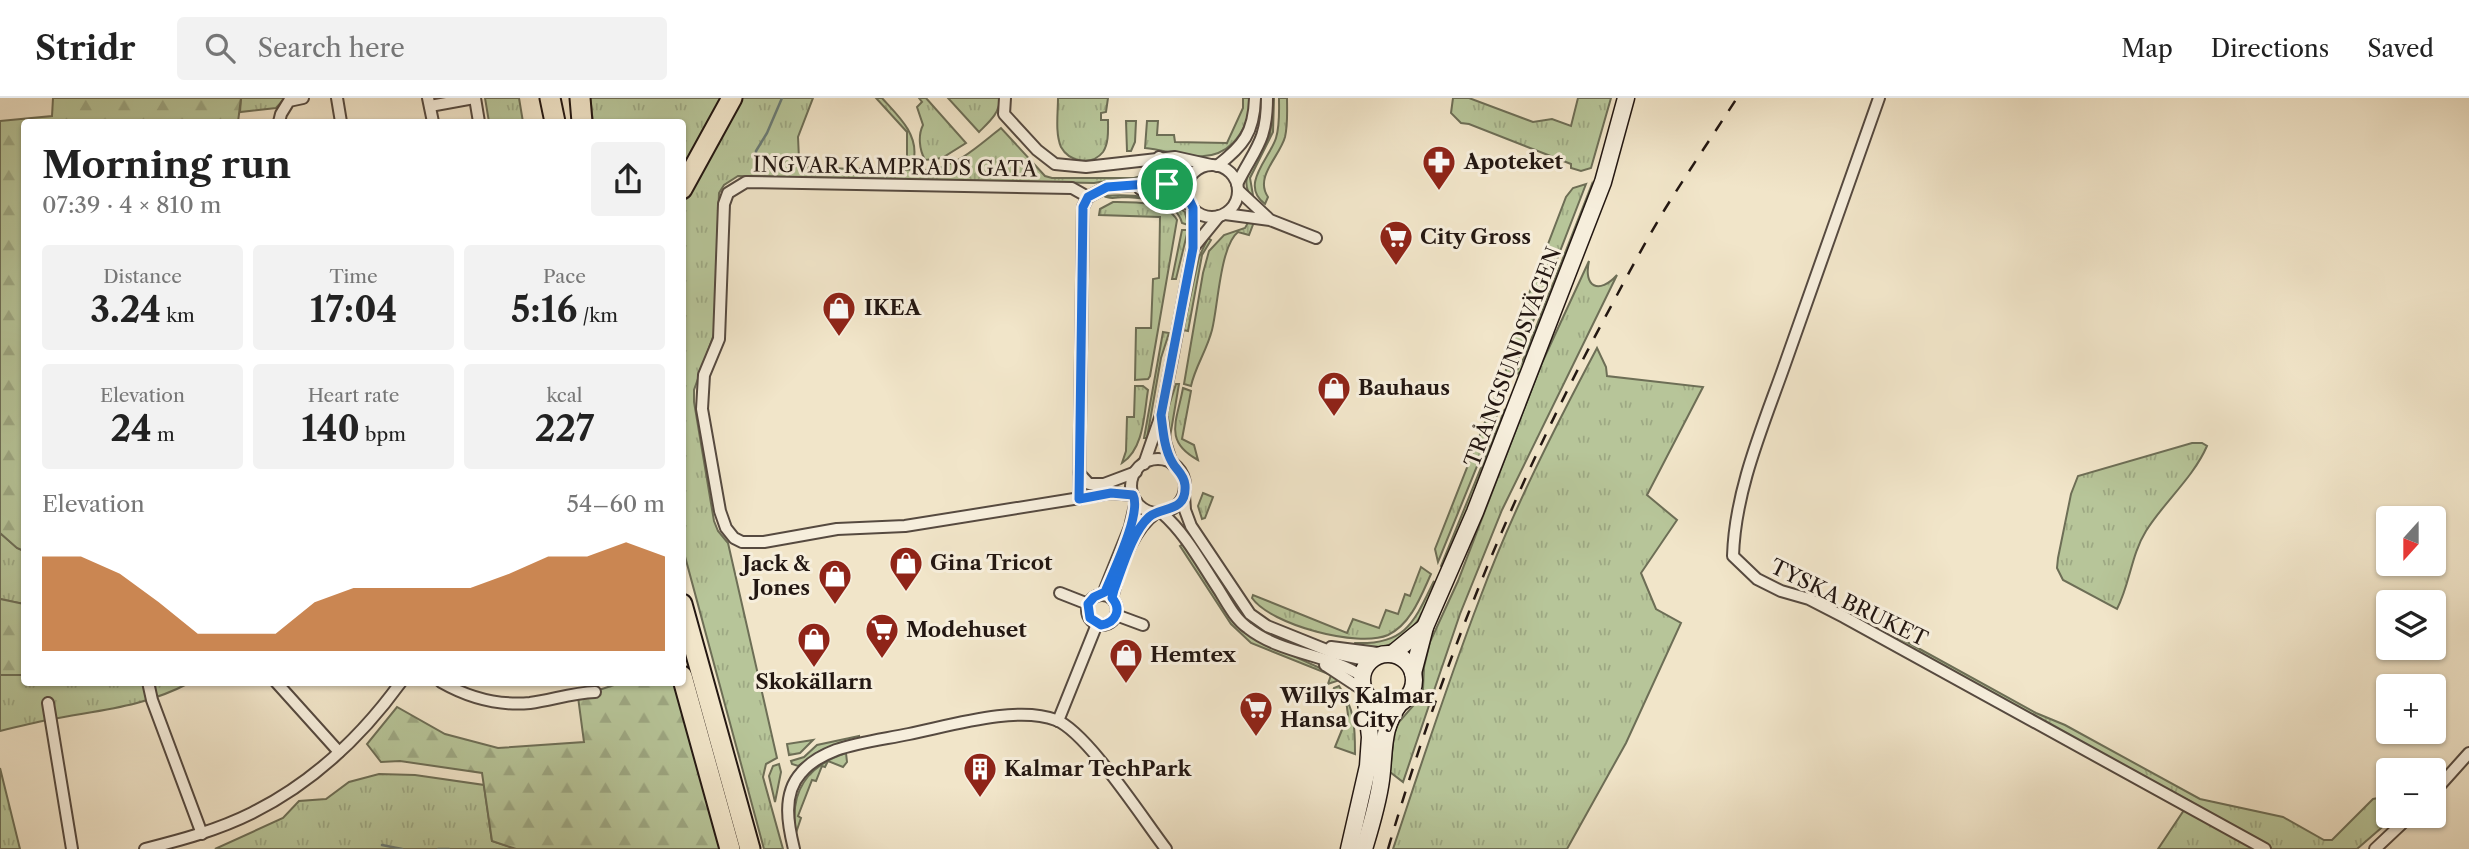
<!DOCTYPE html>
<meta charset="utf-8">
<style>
body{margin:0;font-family:"Libre Caslon Text",serif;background:#f2f2f2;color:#222;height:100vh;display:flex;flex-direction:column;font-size:26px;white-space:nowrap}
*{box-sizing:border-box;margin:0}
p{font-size:23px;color:#767676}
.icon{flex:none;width:38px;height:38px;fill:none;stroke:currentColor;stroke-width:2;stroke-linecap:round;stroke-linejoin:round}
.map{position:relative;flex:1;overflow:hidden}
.sheet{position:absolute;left:21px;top:21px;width:665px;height:567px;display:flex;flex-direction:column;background:#fff;border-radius:7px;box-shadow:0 2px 5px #0004}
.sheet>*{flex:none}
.needle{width:46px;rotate:201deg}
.controls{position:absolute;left:2376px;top:408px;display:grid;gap:14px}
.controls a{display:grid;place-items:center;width:70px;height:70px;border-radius:7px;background:#fff;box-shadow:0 2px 5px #0004;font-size:35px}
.pin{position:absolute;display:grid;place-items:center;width:60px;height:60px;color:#fff;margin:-30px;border:4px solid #fff;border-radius:50%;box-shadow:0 2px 7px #0007}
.round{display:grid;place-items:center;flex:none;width:74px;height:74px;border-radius:7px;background:#f2f2f2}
.summary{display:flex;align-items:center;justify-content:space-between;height:119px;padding:0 21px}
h1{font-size:38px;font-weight:700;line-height:52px}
.stats{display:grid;grid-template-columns:repeat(3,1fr);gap:10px;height:119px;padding:7px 21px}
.stats div{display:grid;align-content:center;border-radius:7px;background:#f2f2f2;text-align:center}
.stats b{font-size:35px;font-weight:700}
.stats small{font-size:19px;font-weight:400}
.stats p{font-size:19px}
.chart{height:196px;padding:14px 21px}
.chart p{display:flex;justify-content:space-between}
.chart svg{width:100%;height:126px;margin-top:7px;fill:#b45309;opacity:.7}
header{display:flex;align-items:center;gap:42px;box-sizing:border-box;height:98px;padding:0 35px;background:#fff;border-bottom:2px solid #e0e0e0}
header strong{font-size:33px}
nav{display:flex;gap:38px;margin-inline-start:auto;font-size:24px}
.search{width:490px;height:63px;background:#f2f2f2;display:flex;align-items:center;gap:18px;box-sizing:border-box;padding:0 24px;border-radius:7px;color:#767676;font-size:26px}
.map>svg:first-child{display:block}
.grass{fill:url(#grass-tufts);stroke:#6d6e56;stroke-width:2}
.forest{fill:url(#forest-firs);stroke:#6d6e56;stroke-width:2}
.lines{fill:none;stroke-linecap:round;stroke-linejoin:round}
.stream{stroke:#6b7c76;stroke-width:2.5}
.minor-casing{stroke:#564a40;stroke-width:14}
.secondary-casing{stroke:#231712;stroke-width:19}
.motorway-casing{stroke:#231712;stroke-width:23}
.minor{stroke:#f6eedc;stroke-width:10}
.secondary{stroke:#f6eedc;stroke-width:16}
.motorway{stroke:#f1e5c9;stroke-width:19}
.rail{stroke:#231712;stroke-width:2.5;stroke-dasharray:12 12;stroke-linecap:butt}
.route-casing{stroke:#fff;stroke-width:14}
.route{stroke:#1a73e8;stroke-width:9}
.labels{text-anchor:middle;stroke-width:6;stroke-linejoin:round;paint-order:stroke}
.poi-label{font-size:21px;font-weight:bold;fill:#231712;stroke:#f6eedc;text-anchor:start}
.street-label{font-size:21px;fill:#231712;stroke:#f6eedc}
</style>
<header>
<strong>Stridr</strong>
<div class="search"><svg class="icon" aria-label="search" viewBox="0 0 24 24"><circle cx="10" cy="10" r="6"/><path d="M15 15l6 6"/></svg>Search here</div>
<nav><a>Map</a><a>Directions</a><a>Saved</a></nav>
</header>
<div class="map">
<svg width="2469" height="751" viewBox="0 0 2469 751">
<defs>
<pattern id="grass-tufts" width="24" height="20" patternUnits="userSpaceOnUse" patternTransform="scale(1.75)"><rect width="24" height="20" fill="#b7c599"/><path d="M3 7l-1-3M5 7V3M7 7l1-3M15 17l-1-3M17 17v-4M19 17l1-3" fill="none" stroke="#9da883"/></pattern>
<pattern id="forest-firs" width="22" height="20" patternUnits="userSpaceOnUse" patternTransform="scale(1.75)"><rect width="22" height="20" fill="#b7c599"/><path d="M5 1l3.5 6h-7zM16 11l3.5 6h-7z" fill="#9da883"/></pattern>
</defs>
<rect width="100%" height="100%" fill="#f1e5c9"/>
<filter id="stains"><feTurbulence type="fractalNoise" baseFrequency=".00286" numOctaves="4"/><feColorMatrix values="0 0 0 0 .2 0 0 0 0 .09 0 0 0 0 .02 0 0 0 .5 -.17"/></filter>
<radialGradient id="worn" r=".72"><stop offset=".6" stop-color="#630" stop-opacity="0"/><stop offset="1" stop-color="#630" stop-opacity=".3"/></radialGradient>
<g class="grass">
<path d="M 241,0 L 285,0 L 276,10 L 240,14 Z"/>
<path d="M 485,0 L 519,0 L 523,24 L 489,24 Z"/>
<path d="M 590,0 L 726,0 L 683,78 L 682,24 L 593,24 Z"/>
<path d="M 740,0 L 813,0 L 798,39 L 799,61 L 809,70 L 931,72 C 960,66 978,48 1001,30 L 1045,78 L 1052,80 L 1134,80 C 1155,75 1155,64 1178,76 L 1177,79 C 1150,87 1121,80 1094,85 L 738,78 L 724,87 L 719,95 L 714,236 L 694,292 L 694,304 L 714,423 L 718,433 L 728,445 L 777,660 L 766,666 L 763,679 L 783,751 L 764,751 L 683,451 L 682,107 Z"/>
<path d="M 876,0 L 882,0 C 897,17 918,35 914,60 L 907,60 L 907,34 Z"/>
<path d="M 919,0 L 926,0 L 966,45 L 942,60 L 925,62 C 919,51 918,37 923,27 L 917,9 L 922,4 Z"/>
<path d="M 948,0 L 1000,0 C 1000,15 989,24 979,34 Z"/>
<path d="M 1058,0 L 1108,0 L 1106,14 L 1101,15 L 1101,22 L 1108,22 C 1108,32 1109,45 1103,54 C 1092,68 1069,64 1061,49 C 1055,35 1058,15 1058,0 Z"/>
<path d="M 1243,0 L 1250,0 C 1250,17 1245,32 1233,45 C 1208,70 1175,53 1145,50 L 1147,23 L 1158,23 L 1157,37 L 1174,37 L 1175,44 L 1227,45 L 1243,10 Z"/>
<path d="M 1272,0 L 1274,0 L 1273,34 L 1250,80 L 1254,103 C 1233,78 1261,63 1269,39 C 1273,26 1272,13 1272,0 Z"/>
<path d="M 1279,0 L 1287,0 C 1287,13 1288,26 1285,39 C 1280,58 1254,79 1268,99 L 1265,106 C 1239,87 1270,60 1276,40 C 1280,27 1279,13 1279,0 Z"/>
<path d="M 1453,0 L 1469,0 L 1533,24 L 1552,21 L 1571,28 L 1578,0 L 1611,0 L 1591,70 L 1581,73 L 1571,70 L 1571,66 L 1469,26 L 1461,25 L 1451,15 Z"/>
<path d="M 1126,23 L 1136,23 L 1135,44 L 1131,53 L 1127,53 Z"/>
<path d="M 1586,86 L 1520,257 L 1509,278 L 1505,276 L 1517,227 L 1566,99 L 1573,90 Z"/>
<path d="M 1592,86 L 1593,91 L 1523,273 L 1514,277 L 1524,260 Z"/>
<path d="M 1104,98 C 1128,96 1166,98 1185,114 L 1188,127 L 1182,125 C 1176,102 1146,100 1125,99 C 1117,99 1110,102 1104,98 Z"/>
<path d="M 1113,104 C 1133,104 1167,103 1177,122 L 1150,278 L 1148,281 L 1135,282 L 1136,230 L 1151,230 L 1153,181 L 1159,180 L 1160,119 L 1099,117 L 1100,111 Z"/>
<path d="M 1249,123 L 1254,124 L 1249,137 L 1238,134 C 1220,148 1218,209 1212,232 C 1207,252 1195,269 1191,288 L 1184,286 L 1203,175 L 1209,153 L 1224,137 L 1245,130 Z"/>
<path d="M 1182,132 L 1188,132 L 1176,181 L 1172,181 Z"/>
<path d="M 1208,140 L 1211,142 L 1202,157 L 1188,233 L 1183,232 L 1199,159 Z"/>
<path d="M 1589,163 C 1583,189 1599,197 1617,177 L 1502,412 L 1460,516 L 1403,684 L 1390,674 L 1394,635 L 1399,624 L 1419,601 L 1423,591 L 1424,569 L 1430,544 L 1458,483 L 1541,267 Z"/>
<path d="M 1163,234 L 1169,235 L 1161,260 L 1147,340 L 1144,340 Z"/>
<path d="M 1597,250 L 1606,269 L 1607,278 L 1703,289 L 1647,397 L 1677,422 L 1641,475 L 1656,511 L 1681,525 L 1626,645 L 1567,751 L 1393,751 C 1421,667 1448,583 1480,500 C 1512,414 1554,331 1597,250 Z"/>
<path d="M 1176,286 L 1179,286 L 1170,339 L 1168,340 L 1166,317 Z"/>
<path d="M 1135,288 L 1143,288 L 1148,292 C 1144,316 1144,351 1122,365 L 1126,353 L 1127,319 L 1134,319 Z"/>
<path d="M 1183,290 L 1191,293 L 1182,341 L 1194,347 L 1198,362 C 1163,343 1177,323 1183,290 Z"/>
<path d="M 1494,301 L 1500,305 L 1495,324 L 1438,464 L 1435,451 Z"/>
<path d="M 1505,311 L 1505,319 L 1467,416 L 1443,470 L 1441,468 Z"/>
<path d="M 2192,345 L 2202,345 L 2207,348 C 2193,380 2164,404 2146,433 C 2131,457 2130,486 2117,511 L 2063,482 L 2057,470 L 2058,460 L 2071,396 L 2078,378 Z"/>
<path d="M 1203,395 L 1213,399 L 1205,420 L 1202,421 L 1198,408 Z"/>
<path d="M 0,435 L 17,450 L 24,453 L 24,506 L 0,501 Z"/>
<path d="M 1183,446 L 1239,529 L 1260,543 L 1340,579 L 1337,583 L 1328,586 L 1331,577 L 1251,545 L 1231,526 L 1180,448 Z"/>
<path d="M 1421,469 L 1431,476 C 1421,498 1411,526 1388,537 C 1358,550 1271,527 1252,500 L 1253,497 L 1347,535 L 1353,521 L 1379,530 L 1386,512 L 1398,516 L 1405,496 L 1410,498 Z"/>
<path d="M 1434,483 C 1432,509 1408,543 1382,549 C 1373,551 1363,549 1354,548 L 1355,545 C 1406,547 1414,524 1434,483 Z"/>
<path d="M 1898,539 L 2036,615 L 2065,627 L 2200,701 L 2283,719 L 2324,742 L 2332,742 L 2373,701 L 2389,698 L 2389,718 L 2395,718 L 2357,751 L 2158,751 L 2190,703 L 1894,546 Z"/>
<path d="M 0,577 L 24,577 L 24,584 L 189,585 C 142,610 98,612 48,622 C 32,625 16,629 0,633 Z"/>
<path d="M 1339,588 C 1355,611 1355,629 1355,656 L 1335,649 L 1348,617 L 1346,602 L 1332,596 L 1334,590 Z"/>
<path d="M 859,638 L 859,641 L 820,653 L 798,668 L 792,666 L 791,663 L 804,659 L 817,647 Z"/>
<path d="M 813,642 L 800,655 L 789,657 L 787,646 Z"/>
<path d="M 846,655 L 847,664 L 843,669 L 828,663 L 825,669 L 822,668 L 816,683 L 812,682 L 798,718 L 801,720 L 796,735 C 789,693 807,668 846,655 Z"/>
<path d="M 779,666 L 781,674 L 775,704 L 769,678 L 773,668 Z"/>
<path d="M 0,670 L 20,751 L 0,751 Z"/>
<path d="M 379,676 L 415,677 L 484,687 L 492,743 L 516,751 L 215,751 L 283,720 L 299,703 L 326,701 L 349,684 Z"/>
</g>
<g class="forest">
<path d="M 53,0 L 241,0 L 238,24 L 24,24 L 24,453 L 17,450 L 0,435 L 0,23 L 52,18 Z"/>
<path d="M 0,501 L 24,506 L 24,577 L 0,577 Z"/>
<path d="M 614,585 L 675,585 L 720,751 L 516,751 L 492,743 L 482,675 L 400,663 L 381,664 L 367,646 L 397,609 L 445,636 L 498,650 L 584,644 L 578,599 L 614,587 Z"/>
</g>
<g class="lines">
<g class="stream">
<path d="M 756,64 L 756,53 L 767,35 L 782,0"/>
<path d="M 382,747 L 402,751"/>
<path d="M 438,751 L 449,751"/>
</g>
<defs>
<g id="minor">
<path d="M 337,0 L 341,24"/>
<path d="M 428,0 L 433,24"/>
<path d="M 475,0 L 479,24"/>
<path d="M 1005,0 L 1004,16 L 1037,52 L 1055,66 L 1086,69 L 1175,59 L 1211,67"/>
<path d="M 1879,0 C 1848,88 1817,175 1786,263 C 1764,326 1735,391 1733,458 L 1757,481 L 1781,493 L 1809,501 L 1844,519 L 2265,751"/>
<path d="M 430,8 L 474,0"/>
<path d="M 279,24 L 281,16 L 289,3 L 303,0"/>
<path d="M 1159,59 L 1190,81"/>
<circle cx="1212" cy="93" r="26"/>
<path d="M 1217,68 C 1243,48 1254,35 1255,0"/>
<path d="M 1237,86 C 1255,50 1267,44 1267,0"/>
<path d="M 1140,91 L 1190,106"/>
<path d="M 1238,92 L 1268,120"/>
<path d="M 1088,99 L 1072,90 L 746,84 L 728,95 L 724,106 L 719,241 L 704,277 L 702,311 L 720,413 L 726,430 L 734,440 L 742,444 L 764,444 L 837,431 L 905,428 L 1111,395 L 1133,397"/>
<path d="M 1088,99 L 1107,89 L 1188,83"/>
<path d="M 1225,116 L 1270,122 L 1316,140"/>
<path d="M 1193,150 L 1219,118"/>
<path d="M 1162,321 L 1165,344 L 1172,366"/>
<circle cx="1158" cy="388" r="27"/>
<path d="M 1144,366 L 1161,317 L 1172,261 L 1193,150 L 1193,110"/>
<path d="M 1079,375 L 1089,386 L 1104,386 L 1136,374"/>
<path d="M 1184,397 L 1185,412 L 1191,428 L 1250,516 L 1267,528 L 1334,555 L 1370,563"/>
<path d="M 1079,401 L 1083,109 L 1088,99"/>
<path d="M 1162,415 C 1186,436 1201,465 1219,492 C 1227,505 1235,521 1248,530 C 1281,556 1328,556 1362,578"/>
<path d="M 1060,495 L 1088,506"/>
<path d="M 1103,496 L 1130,429 L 1136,403"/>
<circle cx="1102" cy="512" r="15"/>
<path d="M 1112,500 C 1119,472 1132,432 1156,415"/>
<path d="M 1116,517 L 1143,527"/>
<path d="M 1331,549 L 1386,556"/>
<path d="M 1325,567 L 1363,592"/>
<path d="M 148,584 L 152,602 L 202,736"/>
<path d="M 276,584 L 339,654"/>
<path d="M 441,584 C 469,600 497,608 530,605 C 552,602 572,595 595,594"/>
<path d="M 48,605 L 72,751"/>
<path d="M 1058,623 L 1097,526"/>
<path d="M 2434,694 L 2469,655"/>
<path d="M 145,751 C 181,742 218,732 252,715 C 312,685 362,638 401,584"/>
<path d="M 794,751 C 788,727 782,696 801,675 C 810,664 823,657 836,652 C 859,644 885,641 909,636 C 949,628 1017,607 1056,622 C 1087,634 1143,721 1166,751"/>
<path d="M 2375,751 L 2410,718"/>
</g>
<g id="secondary">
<circle cx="1388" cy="582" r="26"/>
<path d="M 1392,556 L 1425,529"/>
<path d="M 1413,575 L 1425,529 L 1475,414 L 1603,84 L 1626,0"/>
<path d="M 1349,751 L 1368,668 L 1370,639 L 1365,595"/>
<path d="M 1364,751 C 1371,728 1378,705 1381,682 C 1385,652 1381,630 1400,605"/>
</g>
<g id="motorway">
<path d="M 550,0 L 555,24"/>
<path d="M 580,0 L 582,24"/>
<path d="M 682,91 L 732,0"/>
<path d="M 682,506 L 750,751"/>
<path d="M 682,578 L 730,751"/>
</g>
</defs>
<use href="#minor" class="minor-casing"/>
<use href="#secondary" class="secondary-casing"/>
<use href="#motorway" class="motorway-casing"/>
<use href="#minor" class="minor"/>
<use href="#secondary" class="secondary"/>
<use href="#motorway" class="motorway"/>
<path class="rail" d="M 1388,751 C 1441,570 1512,394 1601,227 C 1622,188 1642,149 1665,111 C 1688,74 1713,37 1737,0"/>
</g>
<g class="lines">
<defs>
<path id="route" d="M 1188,83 L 1186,95 L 1193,110 L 1193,150 L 1161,317 C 1163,332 1164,350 1172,364 C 1176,372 1184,376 1185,387 C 1187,415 1162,408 1149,419 C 1132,434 1122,471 1114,492 L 1112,500 C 1122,511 1116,525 1101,527 L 1090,520 L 1088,506 L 1094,499 L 1105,494 C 1113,474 1142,415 1133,397 L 1111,395 L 1079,401 L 1083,109 L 1088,99 L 1107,89 Z"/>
</defs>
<use href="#route" class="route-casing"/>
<use href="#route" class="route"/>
</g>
<defs>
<symbol id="pharmacy-pin" viewBox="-11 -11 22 30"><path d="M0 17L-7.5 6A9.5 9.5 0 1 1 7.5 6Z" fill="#8f2418" stroke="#f6eedc"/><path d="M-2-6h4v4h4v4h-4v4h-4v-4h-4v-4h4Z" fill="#fff"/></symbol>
<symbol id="supermarket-pin" viewBox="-11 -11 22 30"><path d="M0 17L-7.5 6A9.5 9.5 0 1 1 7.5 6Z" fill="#8f2418" stroke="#f6eedc"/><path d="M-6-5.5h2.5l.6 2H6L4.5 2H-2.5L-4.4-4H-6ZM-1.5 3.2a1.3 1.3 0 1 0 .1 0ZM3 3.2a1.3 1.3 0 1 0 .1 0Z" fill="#fff"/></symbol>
<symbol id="shop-pin" viewBox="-11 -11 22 30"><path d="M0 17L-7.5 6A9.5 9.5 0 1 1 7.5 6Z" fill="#8f2418" stroke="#f6eedc"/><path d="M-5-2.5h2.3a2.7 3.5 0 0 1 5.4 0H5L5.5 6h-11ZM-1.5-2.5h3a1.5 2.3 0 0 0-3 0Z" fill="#fff"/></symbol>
<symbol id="building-pin" viewBox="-11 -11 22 30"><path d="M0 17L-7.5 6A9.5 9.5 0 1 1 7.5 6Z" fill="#8f2418" stroke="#f6eedc"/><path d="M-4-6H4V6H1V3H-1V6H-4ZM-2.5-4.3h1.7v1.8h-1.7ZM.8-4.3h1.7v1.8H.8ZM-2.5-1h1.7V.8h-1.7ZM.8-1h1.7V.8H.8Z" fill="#fff"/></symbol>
</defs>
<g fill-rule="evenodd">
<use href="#pharmacy-pin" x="1420" y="45" width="38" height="52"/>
<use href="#supermarket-pin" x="1377" y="120" width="38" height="52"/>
<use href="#shop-pin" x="820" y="191" width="38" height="52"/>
<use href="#shop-pin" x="1315" y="271" width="38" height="52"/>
<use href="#shop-pin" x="887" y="446" width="38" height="52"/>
<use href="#shop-pin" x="816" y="459" width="38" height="52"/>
<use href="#supermarket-pin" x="863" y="513" width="38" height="52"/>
<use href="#shop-pin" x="795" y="522" width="38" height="52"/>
<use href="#shop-pin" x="1107" y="538" width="38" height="52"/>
<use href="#supermarket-pin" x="1237" y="591" width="38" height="52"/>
<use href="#building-pin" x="961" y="652" width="38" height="52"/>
</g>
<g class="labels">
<g class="poi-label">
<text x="1464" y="71">Apoteket</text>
<text x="1420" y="146">City Gross</text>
<text x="864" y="217">IKEA</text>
<text x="1358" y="297">Bauhaus</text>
<text x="930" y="472">Gina Tricot</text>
<text x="810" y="473" text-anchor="end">Jack &amp;<tspan x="810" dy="24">Jones</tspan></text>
<text x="906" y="539">Modehuset</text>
<text x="1150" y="564">Hemtex</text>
<text x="814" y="591" text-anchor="middle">Skokällarn</text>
<text x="1280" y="605">Willys Kalmar<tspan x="1280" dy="24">Hansa City</tspan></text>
<text x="1004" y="678">Kalmar TechPark</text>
</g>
<g class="street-label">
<text transform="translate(895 69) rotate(1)" y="7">INGVAR KAMPRADS GATA</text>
<text transform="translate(1513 259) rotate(-69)" y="7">TRÅNGSUNDSVÄGEN</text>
<text transform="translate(1849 505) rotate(26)" y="7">TYSKA BRUKET</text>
</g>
</g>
<rect width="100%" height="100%" filter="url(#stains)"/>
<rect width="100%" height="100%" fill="url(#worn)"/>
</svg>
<div class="controls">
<a><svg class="needle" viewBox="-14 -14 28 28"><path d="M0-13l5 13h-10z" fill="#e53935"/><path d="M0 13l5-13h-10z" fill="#767676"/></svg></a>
<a><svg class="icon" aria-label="layers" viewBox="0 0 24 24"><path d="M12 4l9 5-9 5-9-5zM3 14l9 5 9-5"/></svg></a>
<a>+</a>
<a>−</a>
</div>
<div class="pin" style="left:1167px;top:86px;background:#1e9e55"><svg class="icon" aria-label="arrive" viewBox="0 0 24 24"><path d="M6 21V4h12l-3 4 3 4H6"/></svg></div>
<section class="sheet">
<div class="summary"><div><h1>Morning run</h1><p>07:39 · 4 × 810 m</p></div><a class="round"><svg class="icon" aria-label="share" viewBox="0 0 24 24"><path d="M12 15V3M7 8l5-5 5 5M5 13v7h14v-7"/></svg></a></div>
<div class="stats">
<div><p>Distance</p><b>3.24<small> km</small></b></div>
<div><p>Time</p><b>17:04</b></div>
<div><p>Pace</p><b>5:16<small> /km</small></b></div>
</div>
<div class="stats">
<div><p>Elevation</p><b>24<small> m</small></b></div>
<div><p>Heart rate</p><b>140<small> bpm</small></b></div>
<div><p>kcal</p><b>227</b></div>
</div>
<div class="chart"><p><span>Elevation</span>54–60 m</p>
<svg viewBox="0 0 160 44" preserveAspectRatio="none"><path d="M0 44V11L10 11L20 17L30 27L40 38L50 38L60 38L70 27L80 22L90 22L100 22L110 22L120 17L130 11L140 11L150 6L160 11V44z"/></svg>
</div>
</section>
</div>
